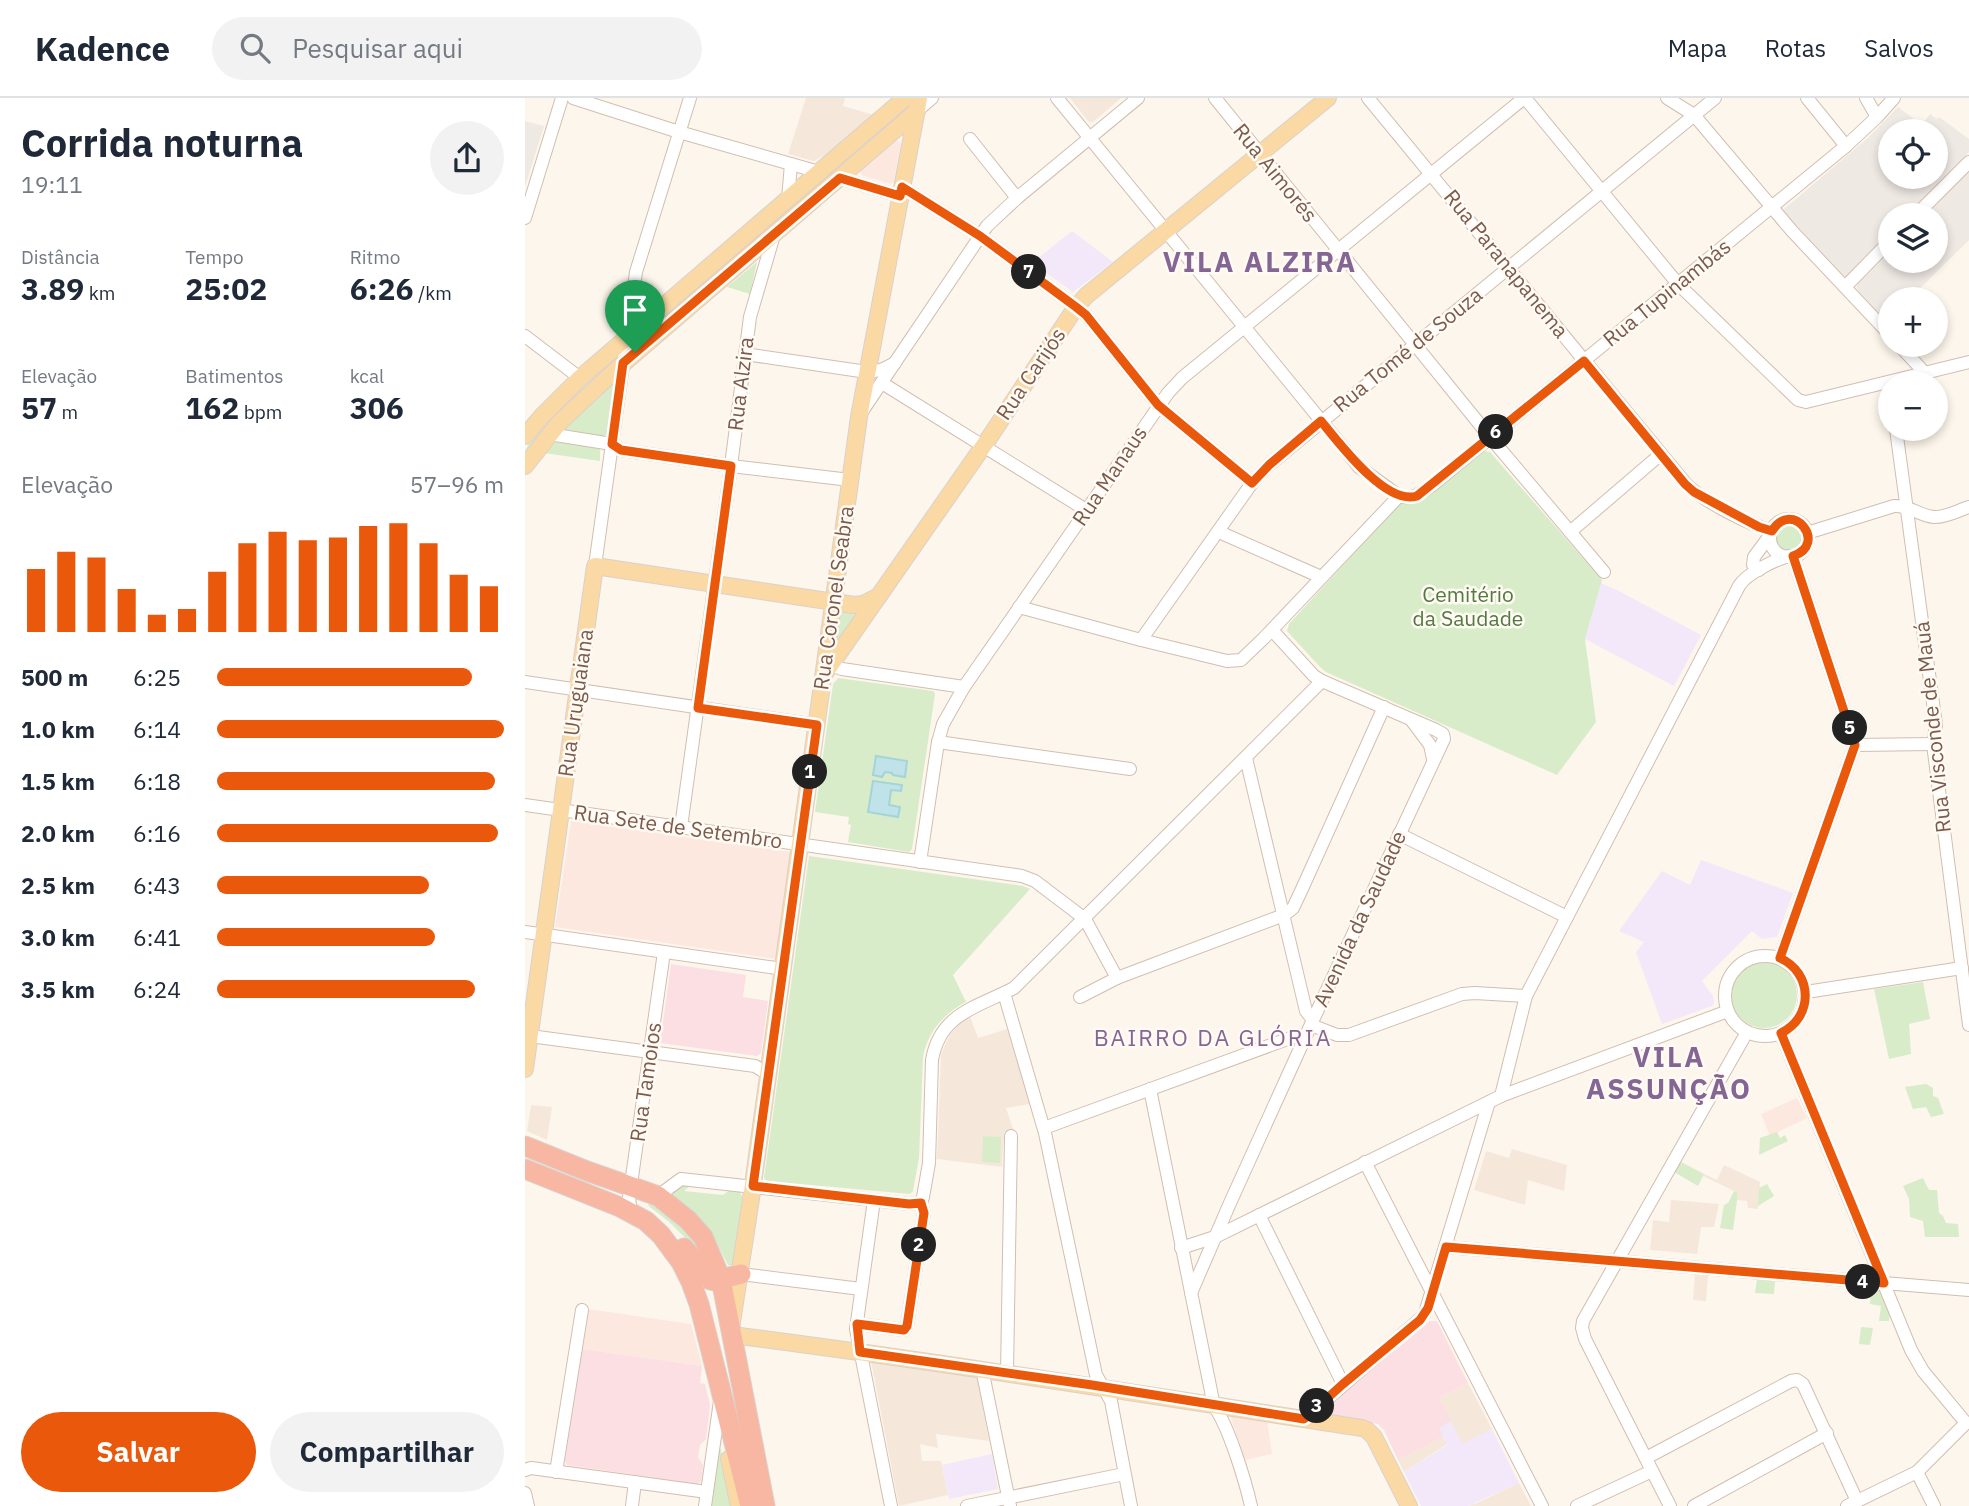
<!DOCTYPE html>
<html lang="pt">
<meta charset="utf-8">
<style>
body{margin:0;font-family:"IBM Plex Sans",sans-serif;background:#f2f2f3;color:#1f2937;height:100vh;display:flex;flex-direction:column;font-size:26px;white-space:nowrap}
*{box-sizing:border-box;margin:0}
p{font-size:23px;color:#747a83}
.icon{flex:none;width:38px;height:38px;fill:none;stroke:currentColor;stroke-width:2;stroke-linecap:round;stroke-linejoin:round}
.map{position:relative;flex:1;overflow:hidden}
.panel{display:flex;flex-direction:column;background:#fff;width:525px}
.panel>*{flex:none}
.controls{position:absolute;left:1353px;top:21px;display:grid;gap:14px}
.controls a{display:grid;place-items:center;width:70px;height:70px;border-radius:50%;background:#fff;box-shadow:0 4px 10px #0003;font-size:35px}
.pin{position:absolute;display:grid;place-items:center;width:60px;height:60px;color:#fff;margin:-72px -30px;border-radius:50% 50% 50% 0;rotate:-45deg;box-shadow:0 0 7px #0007}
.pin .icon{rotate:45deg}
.km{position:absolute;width:35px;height:35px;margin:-18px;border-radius:50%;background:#222;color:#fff;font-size:19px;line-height:35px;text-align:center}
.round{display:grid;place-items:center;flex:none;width:74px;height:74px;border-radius:37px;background:#f2f2f3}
.overview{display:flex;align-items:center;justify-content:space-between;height:119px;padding:0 21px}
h1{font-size:38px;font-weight:700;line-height:52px}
.stats{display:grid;grid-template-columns:repeat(3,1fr);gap:10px;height:119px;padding:7px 21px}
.stats div{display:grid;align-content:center}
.stats b{font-size:30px;font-weight:700}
.stats small{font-size:19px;font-weight:400}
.stats p{font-size:19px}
.chart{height:196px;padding:14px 21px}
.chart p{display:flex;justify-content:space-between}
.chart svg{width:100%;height:126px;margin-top:7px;stroke:#ea580c;stroke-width:6}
.primary-button{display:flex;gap:14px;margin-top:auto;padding:14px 21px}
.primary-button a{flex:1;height:80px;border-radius:42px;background:#ea580c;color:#fff;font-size:28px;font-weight:700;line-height:80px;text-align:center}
.primary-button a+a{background:#f2f2f3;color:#1f2937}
ul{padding:0 21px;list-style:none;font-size:23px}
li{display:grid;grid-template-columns:112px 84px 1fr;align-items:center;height:52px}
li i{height:18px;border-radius:9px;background:#ea580c}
header{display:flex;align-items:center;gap:42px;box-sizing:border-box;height:98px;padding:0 35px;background:#fff;border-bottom:2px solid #e0e1e3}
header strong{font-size:33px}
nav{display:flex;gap:38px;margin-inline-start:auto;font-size:24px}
.search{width:490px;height:63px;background:#f2f2f3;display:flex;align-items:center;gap:18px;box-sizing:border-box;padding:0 24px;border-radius:38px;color:#747a83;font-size:26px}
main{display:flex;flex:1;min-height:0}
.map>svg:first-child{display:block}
.residential{fill:#f5e8da}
.commercial{fill:#fde8e0}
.industrial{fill:#efe9e4;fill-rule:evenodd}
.education{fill:#f3e8fa}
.medical{fill:#fbdfe3}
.green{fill:#d8ecc9}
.water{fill:#bfe3e8;stroke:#a5d3da;stroke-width:2}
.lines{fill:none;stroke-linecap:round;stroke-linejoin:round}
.minor-casing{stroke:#d1beb0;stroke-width:14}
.major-casing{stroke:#dad1cd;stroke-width:18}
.highway-casing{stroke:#dad1cd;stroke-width:21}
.minor{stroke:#fff;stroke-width:12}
.major{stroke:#fbd9a5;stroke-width:16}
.highway{stroke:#f7b7a3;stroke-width:19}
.route-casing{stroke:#fff;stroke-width:14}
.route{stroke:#ea580c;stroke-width:9}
.labels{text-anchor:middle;stroke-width:5;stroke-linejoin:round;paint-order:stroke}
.street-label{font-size:21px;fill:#7a5c4d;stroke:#fffaf3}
.park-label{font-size:21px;fill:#537a41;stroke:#fffaf3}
.neighbourhood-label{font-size:23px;letter-spacing:2px;fill:#846695;stroke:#fffaf3}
.district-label{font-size:28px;font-weight:bold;letter-spacing:2px;fill:#846695;stroke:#fffaf3}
</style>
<header>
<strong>Kadence</strong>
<div class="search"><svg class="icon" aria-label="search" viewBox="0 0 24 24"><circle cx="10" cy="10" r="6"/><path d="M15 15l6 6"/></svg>Pesquisar aqui</div>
<nav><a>Mapa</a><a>Rotas</a><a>Salvos</a></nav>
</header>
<main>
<section class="panel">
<div class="overview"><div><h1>Corrida noturna</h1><p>19:11</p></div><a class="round"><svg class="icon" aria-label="share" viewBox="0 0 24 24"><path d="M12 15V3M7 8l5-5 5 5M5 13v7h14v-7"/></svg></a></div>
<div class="stats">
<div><p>Distância</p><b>3.89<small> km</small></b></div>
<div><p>Tempo</p><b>25:02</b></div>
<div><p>Ritmo</p><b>6:26<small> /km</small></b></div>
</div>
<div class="stats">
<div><p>Elevação</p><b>57<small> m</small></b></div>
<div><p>Batimentos</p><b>162<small> bpm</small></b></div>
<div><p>kcal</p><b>306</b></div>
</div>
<div class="chart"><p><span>Elevação</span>57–96 m</p>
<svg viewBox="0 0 160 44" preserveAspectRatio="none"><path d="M5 44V22M15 44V16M25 44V18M35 44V29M45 44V38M55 44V36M65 44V23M75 44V13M85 44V9M95 44V12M105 44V11M115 44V7M125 44V6M135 44V13M145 44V24M155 44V28"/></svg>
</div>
<ul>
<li><b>500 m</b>6:25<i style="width:89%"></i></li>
<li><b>1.0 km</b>6:14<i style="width:100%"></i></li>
<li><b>1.5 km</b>6:18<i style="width:97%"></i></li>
<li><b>2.0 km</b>6:16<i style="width:98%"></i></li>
<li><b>2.5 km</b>6:43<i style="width:74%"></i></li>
<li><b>3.0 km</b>6:41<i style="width:76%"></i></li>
<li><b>3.5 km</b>6:24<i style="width:90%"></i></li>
</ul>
<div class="primary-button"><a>Salvar</a><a>Compartilhar</a></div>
</section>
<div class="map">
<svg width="1444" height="1408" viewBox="0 0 1444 1408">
<rect width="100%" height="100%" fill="#fdf6ec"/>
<g class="residential">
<path d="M 281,0 L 320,0 L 318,8 L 349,17 L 304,55 L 289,63 L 263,56 Z"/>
<path d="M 545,0 L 596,0 L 568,24 L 564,24 Z"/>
<path d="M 445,918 L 453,940 L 482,931 L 505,1006 L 481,1010 L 489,1034 L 479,1034 L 477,1069 L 412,1061 L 416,956 L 424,939 L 433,927 Z"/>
<path d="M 6,1007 L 27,1009 L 22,1042 L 2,1033 Z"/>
<path d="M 987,1051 L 1042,1067 L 1039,1093 L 1003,1082 L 1000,1107 L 949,1092 L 961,1053 L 984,1060 Z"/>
<path d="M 1199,1067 L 1235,1084 L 1233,1111 L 1223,1110 L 1222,1103 L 1212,1102 L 1213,1095 L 1178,1078 L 1179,1076 L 1192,1082 Z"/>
<path d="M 1146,1102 L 1194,1106 L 1189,1129 L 1176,1129 L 1172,1156 L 1125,1152 L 1128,1122 L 1144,1124 Z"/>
<path d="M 1170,1176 L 1183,1177 L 1181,1203 L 1168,1202 Z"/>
<path d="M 346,1263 L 452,1278 L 464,1343 L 411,1336 L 413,1350 L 395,1346 L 397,1363 L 416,1363 L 423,1397 L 374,1408 Z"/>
<path d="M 943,1285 L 967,1331 L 937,1347 L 914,1300 Z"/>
<path d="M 918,1339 L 922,1346 L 879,1374 L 873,1362 Z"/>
<path d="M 994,1385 L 1006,1408 L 943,1408 L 952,1405 Z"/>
</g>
<g class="commercial">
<path d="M 372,42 L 376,45 L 369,84 L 365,86 L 336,77 L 335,73 Z"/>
<path d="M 46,723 L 266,754 L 251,861 L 30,829 Z"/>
<path d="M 1272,1000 L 1282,1020 L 1245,1038 L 1236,1016 Z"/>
<path d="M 63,1211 L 166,1226 L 177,1268 L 57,1251 Z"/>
<path d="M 708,1317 L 742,1322 L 747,1356 L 720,1362 L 706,1320 Z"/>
</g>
<g class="industrial">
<path d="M 1373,9 L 1397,27 L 1405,16 L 1412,21 L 1414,19 L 1444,41 L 1444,54 L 1382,117 L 1365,117 L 1365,134 L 1322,178 L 1319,178 L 1259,114 L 1259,111 L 1343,40 ZM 1365,33 L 1410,33 L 1410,79 L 1365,79 Z"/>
<path d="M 0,23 L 19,28 L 0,89 Z"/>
<path d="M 1444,73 L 1444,142 L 1384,201 L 1365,201 L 1365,218 L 1360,222 L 1332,191 L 1332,187 L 1365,154 L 1365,163 L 1410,163 L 1410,117 L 1401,117 Z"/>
</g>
<g class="education">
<path d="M 547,133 L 588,164 L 548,194 L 507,165 Z"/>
<path d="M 1076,485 L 1094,493 L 1176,537 L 1149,588 L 1060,541 Z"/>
<path d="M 1176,762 L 1268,795 L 1252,839 L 1237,841 L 1227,833 L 1177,883 L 1188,898 L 1189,905 L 1187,908 L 1137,926 L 1111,854 L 1119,844 L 1094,833 L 1137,773 L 1165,787 Z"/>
<path d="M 926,1323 L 937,1346 L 967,1331 L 994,1385 L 943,1408 L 896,1408 L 879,1374 L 922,1347 L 913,1330 Z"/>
<path d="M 467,1356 L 473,1391 L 424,1401 L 417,1367 Z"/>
</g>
<g class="medical">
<path d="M 146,866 L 221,877 L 218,899 L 243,903 L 236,955 L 232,958 L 135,945 Z"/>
<path d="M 905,1223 L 912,1223 L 943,1285 L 914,1300 L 926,1323 L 914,1330 L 918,1339 L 873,1362 L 859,1332 L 853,1326 L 796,1316 L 795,1314 Z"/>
<path d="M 57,1251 L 177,1268 L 175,1285 L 180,1286 L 185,1307 L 181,1341 L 175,1347 L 173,1359 L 178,1367 L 176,1384 L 172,1386 L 42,1367 L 39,1362 Z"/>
</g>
<g class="green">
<path d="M 382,8 L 384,10 L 112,245 L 110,244 Z"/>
<path d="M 232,164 L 225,196 L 202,189 Z"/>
<path d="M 85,266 L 89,266 L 0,357 C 0,336 67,282 85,266 Z"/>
<path d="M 88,284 L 89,286 L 83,334 L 79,339 L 40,334 L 38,331 Z"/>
<path d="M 29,344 L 75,350 L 75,363 L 19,355 Z"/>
<path d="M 958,353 L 965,354 L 1077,482 L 1060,541 L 1071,624 L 1032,677 L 801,574 L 795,569 L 762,533 L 764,526 L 874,406 L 894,402 Z"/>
<circle cx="1264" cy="440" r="13"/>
<path d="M 314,512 L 329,514 L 330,519 L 315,542 L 312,543 L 310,540 Z"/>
<path d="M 313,580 L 408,593 L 410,596 L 387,751 L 384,754 L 323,744 L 326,727 L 323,726 L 324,719 L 290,714 L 308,586 Z"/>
<path d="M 284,758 L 498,788 L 505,791 L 428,877 L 441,904 C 419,915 402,935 398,959 L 394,1060 L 388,1093 L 385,1096 L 242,1083 L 239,1080 Z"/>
<circle cx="1239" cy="897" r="33"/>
<path d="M 1398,884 L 1405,921 L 1384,926 L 1386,956 L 1364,961 L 1349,891 Z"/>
<path d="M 1401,986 L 1408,990 L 1408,998 L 1413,1000 L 1419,1016 L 1406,1019 L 1401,1009 L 1388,1011 L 1380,989 Z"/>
<path d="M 1252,1034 L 1255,1040 L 1260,1037 L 1263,1043 L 1234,1057 L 1235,1040 Z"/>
<path d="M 458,1038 L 476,1039 L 475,1065 L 457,1064 Z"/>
<path d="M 1154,1063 L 1179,1076 L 1173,1088 L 1149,1074 Z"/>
<path d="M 1398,1080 L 1404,1092 L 1412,1092 L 1414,1115 L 1418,1118 L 1421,1125 L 1433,1126 L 1434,1139 L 1400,1139 L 1398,1123 L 1385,1119 L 1384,1101 L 1378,1088 Z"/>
<path d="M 1242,1086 L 1249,1098 L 1233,1108 L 1234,1090 Z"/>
<path d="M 153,1087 L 166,1087 L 159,1093 L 198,1097 L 206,1091 L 214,1093 L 219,1101 L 208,1168 L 203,1167 L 188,1138 L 147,1097 L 146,1095 Z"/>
<path d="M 1209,1093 L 1213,1095 L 1208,1132 L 1195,1130 L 1199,1107 L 1203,1105 Z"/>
<path d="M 125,1105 L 161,1132 L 178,1157 L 143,1123 L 125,1109 L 123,1107 Z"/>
<path d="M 1232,1181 L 1250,1183 L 1249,1196 L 1230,1195 Z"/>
<path d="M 1346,1191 L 1360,1192 L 1366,1211 L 1364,1223 L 1354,1223 L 1356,1208 L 1345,1206 Z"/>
<path d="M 1336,1229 L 1348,1230 L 1345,1247 L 1334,1246 Z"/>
<path d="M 193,1350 L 196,1351 L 206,1408 L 185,1408 Z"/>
</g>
<g class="water">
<path d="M 351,658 L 382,663 L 380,679 L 368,677 L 367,675 L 360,674 L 357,679 L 348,677 Z"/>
<path d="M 348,683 L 377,687 L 376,693 L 366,692 L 364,707 L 375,709 L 373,719 L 343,714 Z"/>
</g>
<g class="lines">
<defs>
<g id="minor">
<path d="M 48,0 L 154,34 L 294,74"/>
<path d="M 532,0 L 834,369 L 874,398 C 888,402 894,396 906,388 L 1321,48 L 1352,19 L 1369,0"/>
<path d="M 690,0 L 965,339 L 1079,474"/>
<path d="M 843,0 L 1161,386 C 1178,403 1223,426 1247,433"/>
<path d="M 1000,0 L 1153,186 L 1273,302 L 1281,304 L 1444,264"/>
<path d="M 1142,0 L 1169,17 L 1267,133 L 1365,237"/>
<path d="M 1282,0 L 1321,48"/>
<path d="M 1341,0 L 1352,19"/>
<path d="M 392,13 L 407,0"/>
<path d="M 445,41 L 492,100"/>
<path d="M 315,80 L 375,98"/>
<path d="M 377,89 L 455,138 L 551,209 L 561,217 L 633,307 L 727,385"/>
<path d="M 263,101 L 266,66"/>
<path d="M 1391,117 L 1444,64"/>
<path d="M 0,120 L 37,0"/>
<path d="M 1320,189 L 1365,143"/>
<path d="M 0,238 L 55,280"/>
<path d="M 1374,247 L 1400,275"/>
<path d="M 220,256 L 342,274 L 356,272 L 370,265"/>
<path d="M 357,285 L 561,412"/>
<path d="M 336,315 L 462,128 L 492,100 L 613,0"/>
<path d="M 1371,331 L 1411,627 L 1408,646 L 1444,927"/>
<path d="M 24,336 L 87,346 L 96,352 L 206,368 L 325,382"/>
<circle cx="1264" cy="440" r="19"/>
<path d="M 694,434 L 796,479"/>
<path d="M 1045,434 L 1136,356"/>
<path d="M 1282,435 L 1369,408 C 1384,407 1395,418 1409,419 C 1420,420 1434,412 1444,409"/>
<path d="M 70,468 L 111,174 L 165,0"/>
<path d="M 1234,472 L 1228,467 L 1229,459 L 1246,436"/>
<path d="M 494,509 L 616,542 L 702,563 L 716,562 L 739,540 L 874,398"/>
<path d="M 616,542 L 727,385 L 744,367 L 1190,0"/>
<path d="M 306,567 L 317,571 L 439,589"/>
<path d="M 0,584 L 292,627"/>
<path d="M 887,623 L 905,647 L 908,661"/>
<path d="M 413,644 L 605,671"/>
<path d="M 1330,647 L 1408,646"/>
<path d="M 721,660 L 781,913 L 788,922"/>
<path d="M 0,707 L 497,778 L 510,783 L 560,821 L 592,880"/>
<path d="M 156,729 L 206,368 L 225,219 L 249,137"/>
<path d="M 874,736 L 1042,819"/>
<path d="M 395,764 L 413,644 L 418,626 L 439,589 L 643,295 L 657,280 L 999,0"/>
<path d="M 0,834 L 258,871"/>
<circle cx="1240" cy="898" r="40"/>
<path d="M 1255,860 L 1330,647 L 1268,458"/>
<path d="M 1281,894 L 1437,870"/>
<path d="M 479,895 L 520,1035 L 571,1277 L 586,1303 L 606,1408"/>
<path d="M 555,899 L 592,880 L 759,817 L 768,810 L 777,791 L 859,609"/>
<path d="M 786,927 L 812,937 L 824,937 L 937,896 L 950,895 L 1001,898"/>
<path d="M 1256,935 L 1386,1252 L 1398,1273 L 1441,1325"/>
<path d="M 5,938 L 230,968 L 238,973 L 243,979"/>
<path d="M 625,991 L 689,1308 C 704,1329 720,1382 726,1408"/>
<path d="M 976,998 L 1001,898 L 1214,488 C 1221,476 1249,462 1264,458"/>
<path d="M 519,1030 L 768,939 L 780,940"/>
<path d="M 840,1064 L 1017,1408"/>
<path d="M 133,1098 L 156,1081 L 384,1106 L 396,1105"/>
<path d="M 349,1102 L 331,1231 L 366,1408"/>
<path d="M 106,1114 L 104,1100 L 139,854"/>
<path d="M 734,1117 L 818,1286"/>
<path d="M 921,1149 L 1444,1192"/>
<path d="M 656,1150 L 690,1139 L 976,998 L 1203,913"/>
<path d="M 216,1176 L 336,1191"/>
<path d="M 666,1195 L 705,1105 L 788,922 L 919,641 L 918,636 L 911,632 L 797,583 L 789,578 L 747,532"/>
<path d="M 332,1226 L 379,1232 L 382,1228 L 399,1115 L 396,1105 L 398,1099 L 404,1065 L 407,962 C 415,915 453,909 489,890 L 797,583"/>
<path d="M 457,1271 L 485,1408"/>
<path d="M 482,1275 L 486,1038"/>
<path d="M 779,1321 L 895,1221 L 900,1215 L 964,1004"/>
<path d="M 1121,1360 L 1266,1283 L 1272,1282 L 1278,1286 L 1332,1403"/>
<path d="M 0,1372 L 6,1370 L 182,1394"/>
<path d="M 31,1374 L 57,1212"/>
<path d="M 1392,1374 L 1409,1408"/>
<path d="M 0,1395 L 3,1408"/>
<path d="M 107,1408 L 110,1384"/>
<path d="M 180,1408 L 195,1303"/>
<path d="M 442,1408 L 599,1376"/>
<path d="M 1052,1408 L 1127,1373"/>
<path d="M 1145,1408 L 1060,1241 L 1057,1230 L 1058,1223 L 1222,934"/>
<path d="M 1169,1408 L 1302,1335"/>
<path d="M 1322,1408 L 1392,1374 L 1441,1325"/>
</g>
<g id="major">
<path d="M 0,338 L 17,318 L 55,280 L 380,0"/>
<path d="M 0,368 L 34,325 L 84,278 L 392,13"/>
<path d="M 300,575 L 464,340 L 551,209 L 561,198 L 803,0"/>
<path d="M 0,971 L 70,468 L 329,507 L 338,506 L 354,498"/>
<path d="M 207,1224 L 226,1101 L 334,319 L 394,0"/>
<path d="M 207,1237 C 418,1264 627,1298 837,1330 L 842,1332 L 849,1339 L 884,1408"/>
<path d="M 204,1361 L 214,1408"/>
</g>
<g id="highway">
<path d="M 0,1048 L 62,1073 L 133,1098 L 163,1122 L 178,1139 L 196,1181 L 240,1408"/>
<path d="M 0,1071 L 95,1109 L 121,1123 L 136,1137 L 156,1164 L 166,1184 L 174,1206 L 225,1408"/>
<path d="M 159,1150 L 185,1182 L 190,1183 L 216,1176"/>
</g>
</defs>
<use href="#minor" class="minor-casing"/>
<use href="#major" class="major-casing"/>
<use href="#highway" class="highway-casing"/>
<use href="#minor" class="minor"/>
<use href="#major" class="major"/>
<use href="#highway" class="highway"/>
</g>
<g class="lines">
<defs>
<path id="route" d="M 315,80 L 375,98 L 377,89 L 455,138 L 551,209 L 561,217 L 633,307 L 727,385 L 744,367 L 796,323 C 814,345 861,408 892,398 L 1059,263 L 1160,386 L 1169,394 L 1234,429 L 1247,433 C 1267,400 1304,446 1268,458 L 1330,647 L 1255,860 C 1288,875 1289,919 1256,935 L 1359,1185 L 921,1149 L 903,1210 L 895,1222 L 818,1286 L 779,1321 L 567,1287 L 335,1254 L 332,1226 L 379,1232 L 382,1228 L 399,1115 L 396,1105 L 384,1106 L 228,1088 L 292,627 L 173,610 L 206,368 L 96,352 L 87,346 L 98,265 Z"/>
</defs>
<use href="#route" class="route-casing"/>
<use href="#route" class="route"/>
</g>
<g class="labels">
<g class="street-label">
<text transform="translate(750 75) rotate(51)" y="7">Rua Aimorés</text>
<text transform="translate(981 166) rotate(51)" y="7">Rua Paranapanema</text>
<text transform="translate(1142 195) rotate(-39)" y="7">Rua Tupinambás</text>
<text transform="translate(883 252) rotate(-39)" y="7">Rua Tomé de Souza</text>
<text transform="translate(506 276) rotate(-56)" y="7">Rua Carijós</text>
<text transform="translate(216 286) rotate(-83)" y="7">Rua Alzira</text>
<text transform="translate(585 378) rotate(-56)" y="7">Rua Manaus</text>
<text transform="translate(309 500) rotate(-82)" y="7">Rua Coronel Seabra</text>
<text transform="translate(51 605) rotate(-82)" y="7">Rua Uruguaiana</text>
<text transform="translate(1408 629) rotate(-96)" y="7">Rua Visconde de Mauá</text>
<text transform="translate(153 729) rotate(8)" y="7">Rua Sete de Setembro</text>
<text transform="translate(835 821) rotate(-65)" y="7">Avenida da Saudade</text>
<text transform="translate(121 984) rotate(-82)" y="7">Rua Tamoios</text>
</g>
<g class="park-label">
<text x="943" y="504">Cemitério<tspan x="943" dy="24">da Saudade</tspan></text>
</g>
<g class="neighbourhood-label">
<text x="688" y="948">BAIRRO DA GLÓRIA</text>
</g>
<g class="district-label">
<text x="735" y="174">VILA ALZIRA</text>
<text x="1144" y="969">VILA<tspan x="1144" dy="32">ASSUNÇÃO</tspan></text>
</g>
</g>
</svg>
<div class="controls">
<a><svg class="icon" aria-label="locate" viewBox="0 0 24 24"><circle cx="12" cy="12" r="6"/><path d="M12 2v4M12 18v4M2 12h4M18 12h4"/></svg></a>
<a><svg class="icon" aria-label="layers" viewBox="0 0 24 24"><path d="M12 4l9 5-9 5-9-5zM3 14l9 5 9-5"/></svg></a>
<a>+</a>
<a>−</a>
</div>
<div class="pin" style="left:110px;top:254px;background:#1e9e55"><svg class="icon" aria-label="arrive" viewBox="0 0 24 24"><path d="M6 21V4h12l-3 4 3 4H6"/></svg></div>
<b class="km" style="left:285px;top:674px">1</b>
<b class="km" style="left:394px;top:1147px">2</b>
<b class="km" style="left:792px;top:1308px">3</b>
<b class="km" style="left:1338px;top:1184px">4</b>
<b class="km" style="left:1325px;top:630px">5</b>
<b class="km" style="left:971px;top:334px">6</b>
<b class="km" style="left:504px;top:174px">7</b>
</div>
</main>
